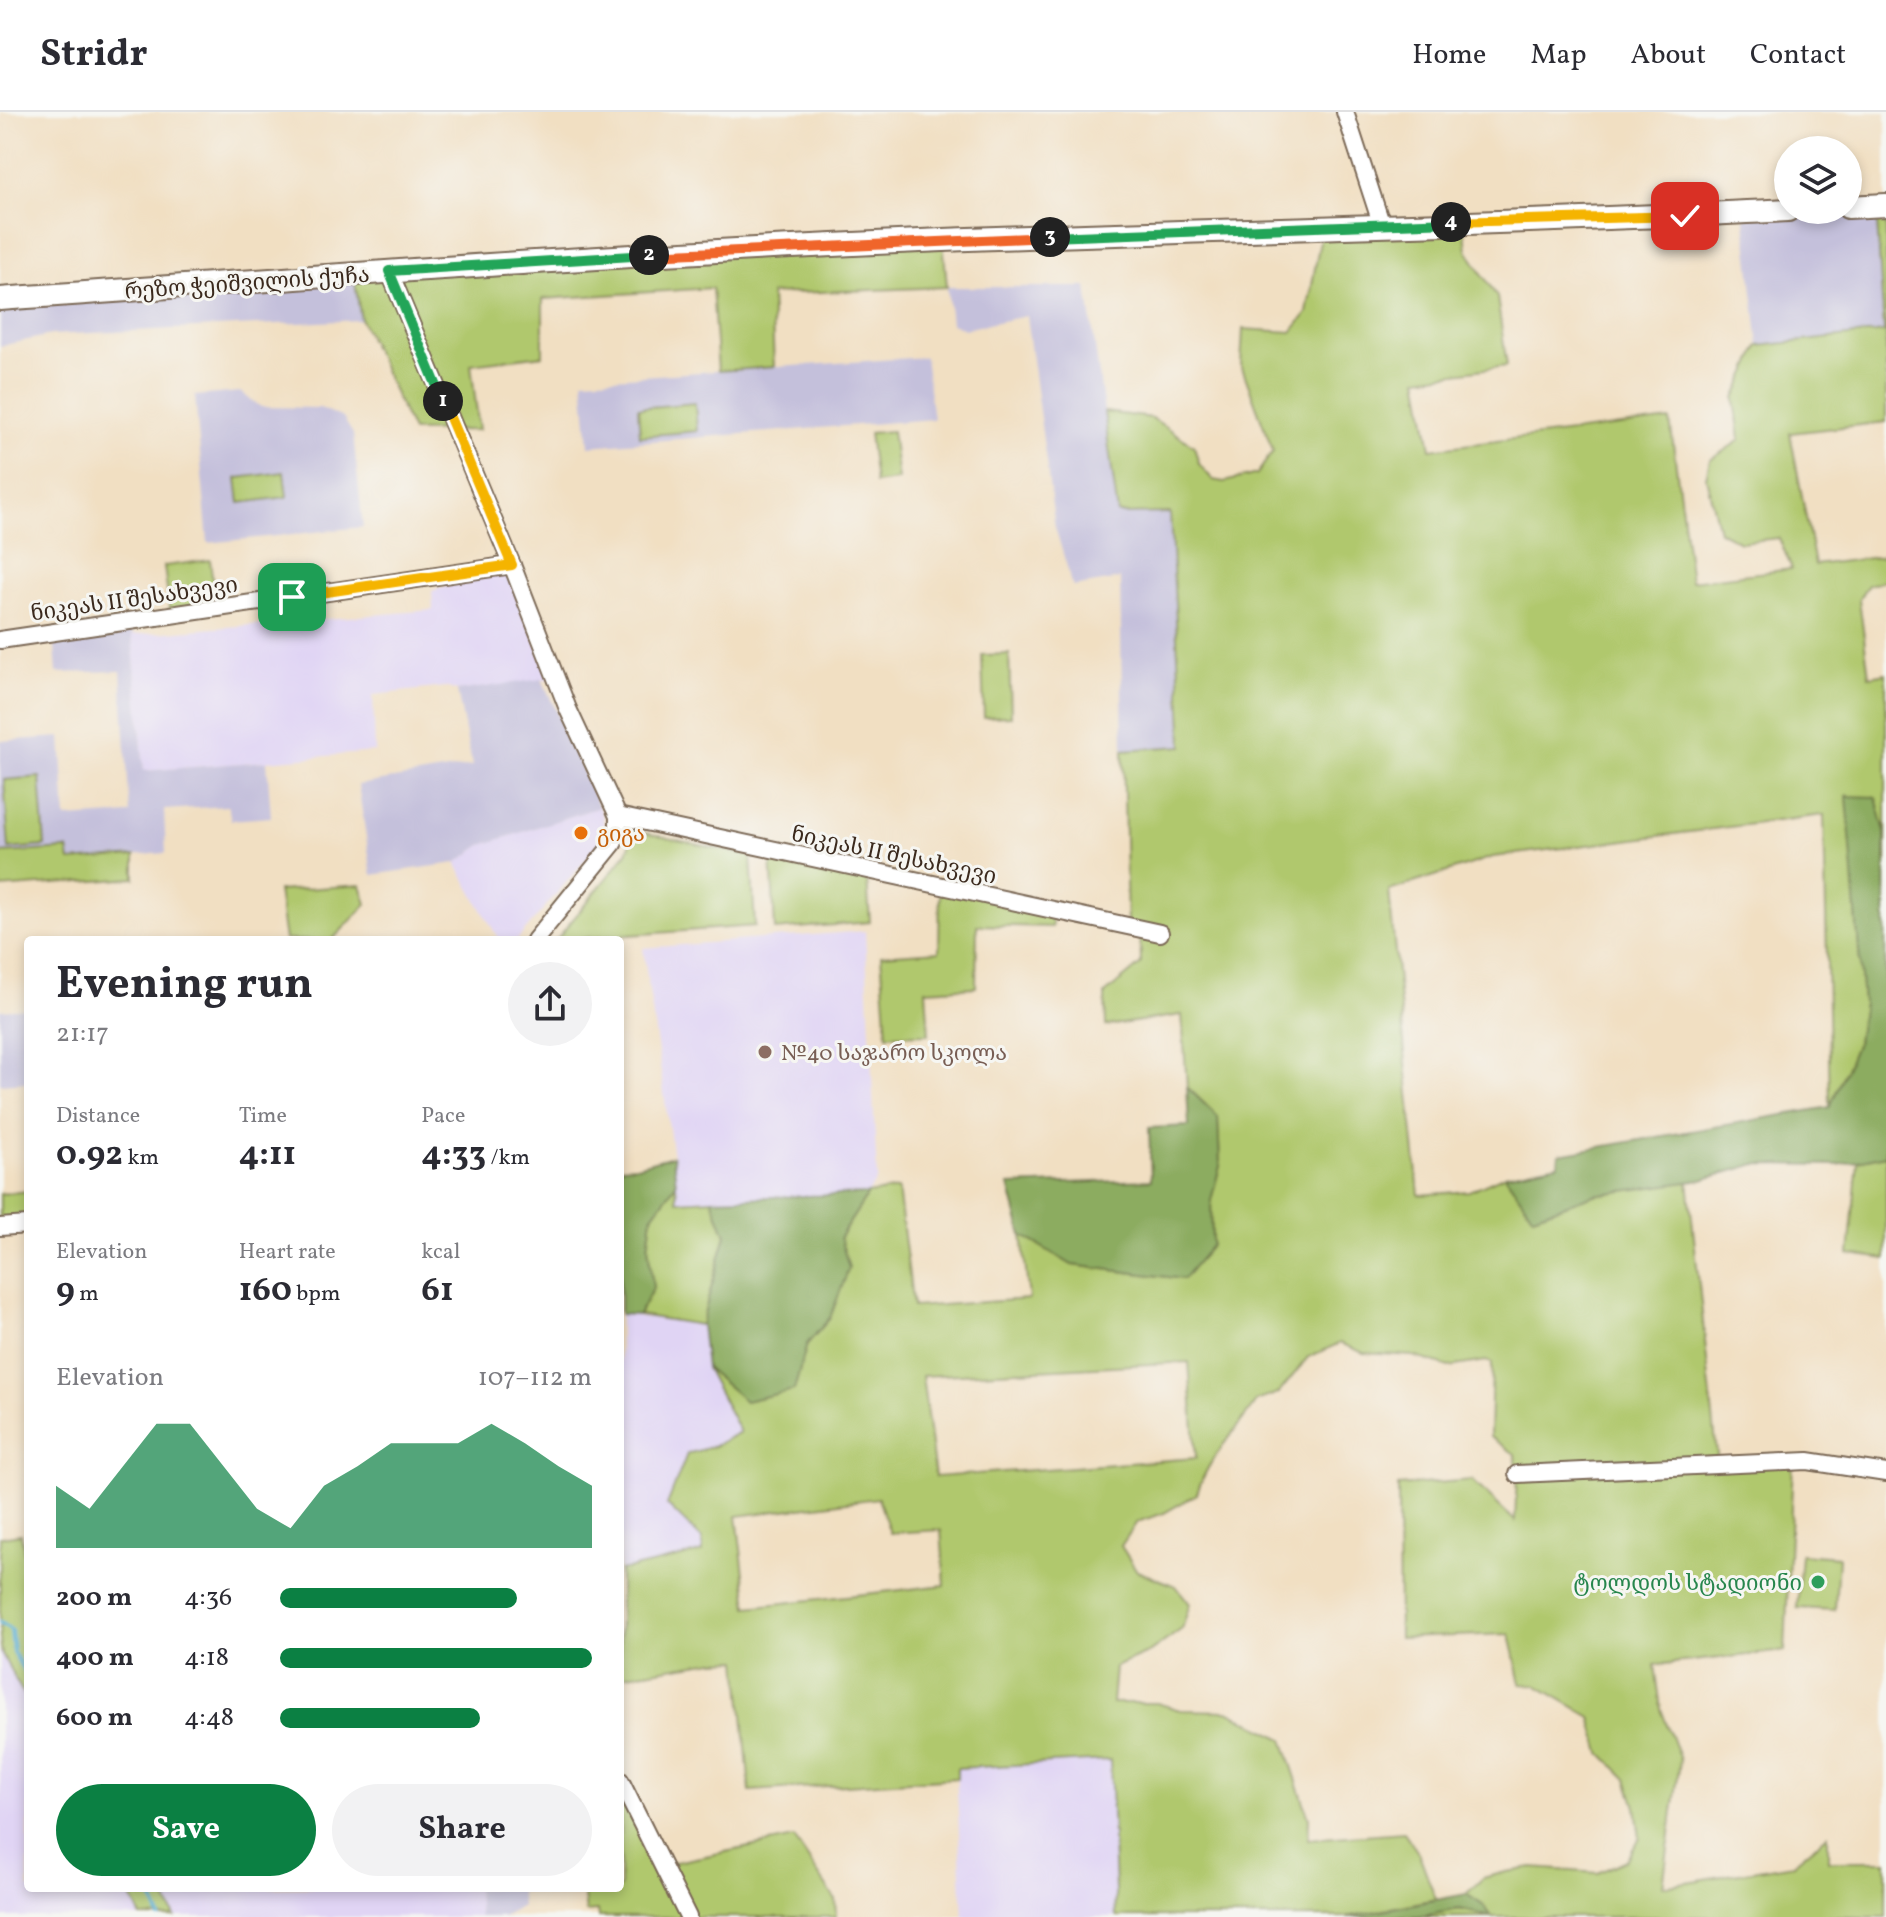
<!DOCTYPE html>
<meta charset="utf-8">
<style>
body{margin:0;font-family:Vollkorn,"Noto Serif Georgian",serif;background:#f2f2f3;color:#2b2b33;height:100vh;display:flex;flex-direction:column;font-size:30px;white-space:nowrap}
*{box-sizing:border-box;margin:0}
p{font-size:26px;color:#7c7c81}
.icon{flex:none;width:44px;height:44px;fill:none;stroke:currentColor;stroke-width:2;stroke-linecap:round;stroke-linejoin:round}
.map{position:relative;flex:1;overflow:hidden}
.details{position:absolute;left:24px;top:824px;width:600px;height:956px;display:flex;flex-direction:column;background:#fff;border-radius:8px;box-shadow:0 4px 12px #0003}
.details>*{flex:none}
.tools{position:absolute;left:1774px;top:24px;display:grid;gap:16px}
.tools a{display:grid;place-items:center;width:88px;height:88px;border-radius:50%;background:#fff;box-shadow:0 4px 12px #0003;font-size:40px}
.pin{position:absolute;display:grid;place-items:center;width:68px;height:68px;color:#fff;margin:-34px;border-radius:16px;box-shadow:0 4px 12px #0006}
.km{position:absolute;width:40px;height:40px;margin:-20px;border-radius:50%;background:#222;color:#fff;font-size:22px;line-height:40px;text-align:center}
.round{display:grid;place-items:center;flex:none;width:84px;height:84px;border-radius:42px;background:#f2f2f3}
.overview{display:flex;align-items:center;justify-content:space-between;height:136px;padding:0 32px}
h1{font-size:44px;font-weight:700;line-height:60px}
.stats{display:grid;grid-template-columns:repeat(3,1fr);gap:12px;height:136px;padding:8px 32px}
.stats div{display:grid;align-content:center}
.stats b{font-size:34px;font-weight:700}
.stats small{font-size:22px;font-weight:400}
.stats p{font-size:22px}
.chart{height:224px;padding:16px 32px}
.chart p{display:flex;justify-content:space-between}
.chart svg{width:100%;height:144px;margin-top:8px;fill:#0b8043;opacity:.7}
.cta{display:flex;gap:16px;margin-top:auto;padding:16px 32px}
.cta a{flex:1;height:92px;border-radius:48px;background:#0b8043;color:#fff;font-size:32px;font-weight:700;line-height:92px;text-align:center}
.cta a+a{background:#f2f2f3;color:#2b2b33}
ul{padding:0 32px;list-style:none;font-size:26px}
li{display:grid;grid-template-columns:128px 96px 1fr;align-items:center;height:60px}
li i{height:20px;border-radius:10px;background:#0b8043}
header{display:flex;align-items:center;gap:48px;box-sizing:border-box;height:112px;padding:0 40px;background:#fff;border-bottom:2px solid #e1e1e2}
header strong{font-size:38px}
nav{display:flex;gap:44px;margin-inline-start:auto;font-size:28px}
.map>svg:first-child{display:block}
.built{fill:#e0d4f4}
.industrial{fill:#c4c0db}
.green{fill:#b0c86d;stroke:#767946;stroke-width:2;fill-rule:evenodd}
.forest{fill:#8cac60;stroke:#646b3f;stroke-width:2}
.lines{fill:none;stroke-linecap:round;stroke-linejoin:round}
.stream{stroke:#56afd4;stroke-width:4}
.street-casing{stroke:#7b6957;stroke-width:20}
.secondary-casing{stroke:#7b6957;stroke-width:26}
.street{stroke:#fff;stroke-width:16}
.secondary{stroke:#fff;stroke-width:22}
.split-1-casing{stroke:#fff;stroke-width:16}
.split-2-casing{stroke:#fff;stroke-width:16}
.split-3-casing{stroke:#fff;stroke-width:16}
.split-4-casing{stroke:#fff;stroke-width:16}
.split-5-casing{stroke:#fff;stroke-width:16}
.split-1{stroke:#f5b400;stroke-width:10}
.split-2{stroke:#22a559;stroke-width:10}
.split-3{stroke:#f0652b;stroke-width:10}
.split-4{stroke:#22a559;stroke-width:10}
.split-5{stroke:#f5b400;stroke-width:10}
.food-dot{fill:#e8710a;stroke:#f6f6f2;stroke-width:3}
.education-dot{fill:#8d6e63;stroke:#f6f6f2;stroke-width:3}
.leisure-dot{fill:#2e9e5b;stroke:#f6f6f2;stroke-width:3}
.labels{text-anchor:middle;stroke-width:6;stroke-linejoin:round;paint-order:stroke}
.street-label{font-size:22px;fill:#3b2a1e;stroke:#f6f6f2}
.food-label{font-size:22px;fill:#c56008;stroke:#f6f6f2;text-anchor:start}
.education-label{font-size:22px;fill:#785e54;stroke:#f6f6f2;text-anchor:start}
.leisure-label{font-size:22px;fill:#27864d;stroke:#f6f6f2;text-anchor:end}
</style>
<header>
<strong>Stridr</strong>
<nav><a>Home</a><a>Map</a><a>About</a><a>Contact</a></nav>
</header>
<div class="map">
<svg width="1886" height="1805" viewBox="0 0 1886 1805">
<rect width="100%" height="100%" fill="#f6f6f2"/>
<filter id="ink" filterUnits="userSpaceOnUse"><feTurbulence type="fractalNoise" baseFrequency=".0125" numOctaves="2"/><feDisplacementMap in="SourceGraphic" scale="16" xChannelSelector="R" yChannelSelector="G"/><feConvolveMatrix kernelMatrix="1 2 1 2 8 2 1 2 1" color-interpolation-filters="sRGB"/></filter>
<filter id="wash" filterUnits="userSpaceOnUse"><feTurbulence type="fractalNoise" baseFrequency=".006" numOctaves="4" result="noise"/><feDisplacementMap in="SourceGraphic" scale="32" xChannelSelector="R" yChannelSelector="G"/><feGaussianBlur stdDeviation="1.8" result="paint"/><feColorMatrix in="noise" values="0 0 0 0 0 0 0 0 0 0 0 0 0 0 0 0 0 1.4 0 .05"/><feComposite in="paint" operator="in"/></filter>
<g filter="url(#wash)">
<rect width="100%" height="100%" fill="#f1dfc2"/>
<g class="built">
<path d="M 512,453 L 556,566 L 457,579 L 445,575 L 373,583 L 375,640 L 144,659 L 132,523 L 433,498 L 432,479 Z"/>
<path d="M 599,695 L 603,705 L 604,717 L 599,732 L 517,828 L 499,828 L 456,751 L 482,733 Z"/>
<path d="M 865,819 L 877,1067 L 868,1082 L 677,1089 L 673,1044 L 643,836 Z"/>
<path d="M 620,1202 L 701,1213 L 706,1256 L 740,1321 L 714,1334 L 687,1342 L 703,1440 L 620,1459 Z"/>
<path d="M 0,1527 L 2,1543 L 28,1590 L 28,1776 L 127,1776 L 141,1805 L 0,1805 Z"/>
<path d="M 1110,1648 L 1116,1805 L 963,1805 L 956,1656 Z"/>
<path d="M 161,1776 L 477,1776 L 479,1805 L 175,1805 Z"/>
</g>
<g class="industrial">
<path d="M 1876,93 L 1885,220 L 1759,234 L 1744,100 L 1848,98 Z"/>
<path d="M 354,164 L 361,208 L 51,223 L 0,234 L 0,191 Z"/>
<path d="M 947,175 L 1087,175 L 1118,402 L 1170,401 L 1183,634 L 1123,638 L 1120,467 L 1073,475 L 1055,415 L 1026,204 L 964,217 L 951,211 Z"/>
<path d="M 925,245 L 933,307 L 589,334 L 583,268 Z"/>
<path d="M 240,280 L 261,295 L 320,296 L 343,306 L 353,322 L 363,415 L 208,431 L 195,284 Z"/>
<path d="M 134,508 L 132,524 L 144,659 L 267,649 L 271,705 L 231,708 L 228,694 L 164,698 L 166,741 L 69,749 L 68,737 L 0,741 L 0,629 L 61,625 L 66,706 L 130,702 L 121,559 L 57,561 L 54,521 Z"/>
<path d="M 542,567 L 599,695 L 482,733 L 456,751 L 372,763 L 358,673 L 472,654 L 457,579 Z"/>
<path d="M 28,896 L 28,970 L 0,972 L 0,898 Z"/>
<path d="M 477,1776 L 520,1776 L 522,1794 L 503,1805 L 479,1805 Z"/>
</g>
<g class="green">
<path d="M 1876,93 L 1886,93 L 1886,310 L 1790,321 L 1815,453 L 1886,444 L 1886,468 L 1868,473 L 1859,487 L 1869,564 L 1886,561 L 1886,751 L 1885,720 L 1848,684 L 1863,891 L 1857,931 L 1830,995 L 1824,703 L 1493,745 L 1389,779 L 1419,1083 L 1469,1079 L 1505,1063 L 1533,1104 L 1594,1083 L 1688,1069 L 1718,1352 L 1793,1349 L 1785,1539 L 1655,1553 L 1661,1597 L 1680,1648 L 1663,1774 L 1793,1752 L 1828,1723 L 1828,1749 L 1886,1749 L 1886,1805 L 1492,1805 L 1484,1794 L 1466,1782 L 1483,1766 L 1506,1760 L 1533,1756 L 1598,1761 L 1626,1748 L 1640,1726 L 1636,1695 L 1627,1667 L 1601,1641 L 1591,1605 L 1536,1573 L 1521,1572 L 1510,1522 L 1399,1526 L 1398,1374 L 1472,1368 L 1515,1409 L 1517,1362 L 1515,1342 L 1490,1325 L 1492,1251 L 1486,1249 L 1449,1255 L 1413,1244 L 1364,1241 L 1340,1231 L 1308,1245 L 1279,1281 L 1256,1289 C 1236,1320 1207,1346 1197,1382 L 1164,1401 L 1137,1410 L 1121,1434 L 1137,1459 L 1176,1474 L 1190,1492 L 1182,1517 L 1150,1540 L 1115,1555 L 1112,1591 L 1157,1591 L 1180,1598 L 1228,1599 L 1283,1627 L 1309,1706 L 1308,1727 L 1404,1720 L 1419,1742 L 1436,1787 L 1347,1805 L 1116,1805 L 1110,1648 L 957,1656 L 957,1666 L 750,1679 L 738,1548 L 714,1549 L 620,1564 L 620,1459 L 703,1440 L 702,1427 L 667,1393 L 687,1342 L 714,1334 L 740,1320 L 706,1256 L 745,1289 L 794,1278 L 807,1232 L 830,1206 L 840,1125 L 868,1082 L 898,1077 L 913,1195 L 1029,1187 L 1022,1123 L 1072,1153 L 1183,1167 L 1212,1133 L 1211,1088 L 1220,1054 L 1218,1005 L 1187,975 L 1182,903 L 1106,914 L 1105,882 L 1141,852 L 1140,817 L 1127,814 L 1123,638 L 1183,634 L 1170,401 L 1118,402 L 1104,300 L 1152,306 L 1194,334 L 1199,352 L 1213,368 L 1224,370 L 1257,362 L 1273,339 L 1241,253 L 1243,217 L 1292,220 L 1307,201 L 1322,117 L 1464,110 L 1467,138 L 1497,185 L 1507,254 L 1418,266 L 1431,337 L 1670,308 L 1691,469 L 1792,457 L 1779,426 L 1740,430 L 1719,419 L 1706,365 L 1710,348 L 1740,328 L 1735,287 L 1759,234 L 1884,220 ZM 1189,1250 L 1196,1346 L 935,1365 L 922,1264 ZM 878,1386 L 890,1421 L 941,1418 L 945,1473 L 748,1495 L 737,1404 Z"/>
<path d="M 943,128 L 947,175 L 771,182 L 774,255 L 718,259 L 712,176 L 543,187 L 543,243 L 471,252 L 479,318 L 412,319 L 361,208 L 354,164 Z"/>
<path d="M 695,291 L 697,319 L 640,324 L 638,296 Z"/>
<path d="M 892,319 L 898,368 L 875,371 L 869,321 Z"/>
<path d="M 284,360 L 287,385 L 240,391 L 237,366 Z"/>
<path d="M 210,448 L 216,496 L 170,502 L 164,454 Z"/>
<path d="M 1009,542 L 1011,604 L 984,605 L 982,543 Z"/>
<path d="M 40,665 L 45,734 L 9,737 L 4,668 Z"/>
<path d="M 631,718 L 751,744 L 755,814 L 556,828 L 627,741 L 631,729 Z"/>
<path d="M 68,737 L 70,749 L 135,744 L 135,766 L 0,776 L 0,741 Z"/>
<path d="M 771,744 L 867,766 L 870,810 L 775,818 Z"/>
<path d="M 361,773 L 367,792 L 332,828 L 285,828 L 278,779 Z"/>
<path d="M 940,775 L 1051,798 L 1052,815 L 977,813 L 976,875 L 926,878 L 929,922 L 887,923 L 881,843 L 939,839 Z"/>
<path d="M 1886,1043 L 1886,1147 L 1849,1142 L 1858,1049 Z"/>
<path d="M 676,1072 L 677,1089 L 712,1087 L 726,1123 L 701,1213 L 638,1203 L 653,1176 L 648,1135 L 652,1105 Z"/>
<path d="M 28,1079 L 28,1113 L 0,1115 L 0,1082 Z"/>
<path d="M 21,1422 L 28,1464 L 28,1590 L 2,1543 L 0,1527 L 0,1425 Z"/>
<path d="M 1801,1442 L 1838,1445 L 1835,1498 L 1797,1496 Z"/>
<path d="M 620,1668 L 661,1753 L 794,1726 L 835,1787 L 836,1805 L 598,1805 L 597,1799 L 586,1800 L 583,1776 L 620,1776 Z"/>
<path d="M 127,1776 L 161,1776 L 175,1805 L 141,1805 Z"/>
<path d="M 1459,1797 L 1491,1805 L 1418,1805 Z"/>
</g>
<g class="forest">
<path d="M 1847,684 L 1876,685 L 1885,720 L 1886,1043 L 1838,1053 L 1756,1052 L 1702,1068 L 1594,1083 L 1533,1104 L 1505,1063 L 1558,1052 L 1559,1042 L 1830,995 L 1857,931 L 1863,891 Z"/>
<path d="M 1187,975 L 1218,1005 L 1220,1054 L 1211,1088 L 1212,1133 L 1183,1167 L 1072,1153 L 1022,1123 L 1009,1073 L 1151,1068 L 1149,1016 L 1189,1014 Z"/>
<path d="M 673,1044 L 676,1072 L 652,1105 L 648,1135 L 653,1176 L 638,1203 L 620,1202 L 620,1055 L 636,1054 Z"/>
<path d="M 868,1082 L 840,1125 L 849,1156 L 830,1206 L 807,1232 L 794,1278 L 745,1289 L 706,1256 L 701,1213 L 726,1123 L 712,1087 Z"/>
<path d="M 1466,1782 L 1484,1794 L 1492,1805 L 1459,1797 L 1418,1805 L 1347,1805 Z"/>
</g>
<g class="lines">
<g class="stream">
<path d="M 0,1510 L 11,1518 L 13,1540 L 28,1566"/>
<path d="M 147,1776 L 160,1805"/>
</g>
</g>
</g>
<g filter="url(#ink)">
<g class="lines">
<defs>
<g id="street">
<path d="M 1345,0 L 1382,114"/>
<path d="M 389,159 L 512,453 L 568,597 L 618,704 L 618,717 L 613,732 L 535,828"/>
<path d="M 0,528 L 512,453"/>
<path d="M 618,704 L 1160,821"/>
<path d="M 0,1115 L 28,1113"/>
<path d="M 1517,1362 L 1808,1349 L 1886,1361"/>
<path d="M 620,1668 L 688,1805"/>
</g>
<g id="secondary">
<path d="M 1848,95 L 1886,93"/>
<path d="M 0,187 C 314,165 628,141 943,128 C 1224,117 1507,113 1788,98"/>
</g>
</defs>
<use href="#street" class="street-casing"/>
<use href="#secondary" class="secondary-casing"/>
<use href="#street" class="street"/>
<use href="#secondary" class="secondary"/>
</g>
</g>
<g class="lines" filter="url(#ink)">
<defs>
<path id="split-1" d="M 292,485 L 512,453 L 443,289"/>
<path id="split-2" d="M 443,289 L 389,159 L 649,143"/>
<path id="split-3" d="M 649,143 L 1050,125"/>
<path id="split-4" d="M 1050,125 L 1451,110"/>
<path id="split-5" d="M 1451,110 L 1685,104"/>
</defs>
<use href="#split-1" class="split-1-casing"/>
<use href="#split-2" class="split-2-casing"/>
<use href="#split-3" class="split-3-casing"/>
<use href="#split-4" class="split-4-casing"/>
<use href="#split-5" class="split-5-casing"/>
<use href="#split-1" class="split-1"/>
<use href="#split-2" class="split-2"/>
<use href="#split-3" class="split-3"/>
<use href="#split-4" class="split-4"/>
<use href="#split-5" class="split-5"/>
</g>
<circle class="food-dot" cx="581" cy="721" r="8"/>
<circle class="education-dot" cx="765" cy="940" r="8"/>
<circle class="leisure-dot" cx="1818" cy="1470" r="8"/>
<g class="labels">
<g class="street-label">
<text transform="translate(247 170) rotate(-4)" y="8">რეზო ჭეიშვილის ქუჩა</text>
<text transform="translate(134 486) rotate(-8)" y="8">ნიკეას II შესახვევი</text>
<text transform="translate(894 742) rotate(12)" y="8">ნიკეას II შესახვევი</text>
</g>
<g class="food-label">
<text x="597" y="729">გიგა</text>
</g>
<g class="education-label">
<text x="781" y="948">№40 საჯარო სკოლა</text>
</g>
<g class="leisure-label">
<text x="1802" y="1478">ტოლდოს სტადიონი</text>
</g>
</g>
</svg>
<div class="tools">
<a><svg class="icon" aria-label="layers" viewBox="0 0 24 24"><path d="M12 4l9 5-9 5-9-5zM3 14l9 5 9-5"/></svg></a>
</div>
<div class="pin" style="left:292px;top:485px;background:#1e9e55"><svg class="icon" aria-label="arrive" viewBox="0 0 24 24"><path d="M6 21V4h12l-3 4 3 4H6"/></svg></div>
<div class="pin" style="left:1685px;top:104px;background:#d93025"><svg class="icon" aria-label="check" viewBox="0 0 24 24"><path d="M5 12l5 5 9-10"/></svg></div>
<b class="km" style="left:443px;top:289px">1</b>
<b class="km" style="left:649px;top:143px">2</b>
<b class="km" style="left:1050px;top:125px">3</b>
<b class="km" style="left:1451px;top:110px">4</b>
<section class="details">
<div class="overview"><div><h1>Evening run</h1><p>21:17</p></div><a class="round"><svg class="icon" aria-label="share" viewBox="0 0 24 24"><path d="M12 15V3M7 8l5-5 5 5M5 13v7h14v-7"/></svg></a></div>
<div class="stats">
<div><p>Distance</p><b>0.92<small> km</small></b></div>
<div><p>Time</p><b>4:11</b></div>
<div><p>Pace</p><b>4:33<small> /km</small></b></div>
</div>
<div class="stats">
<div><p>Elevation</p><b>9<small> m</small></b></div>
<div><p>Heart rate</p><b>160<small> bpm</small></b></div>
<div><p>kcal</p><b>61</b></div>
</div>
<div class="chart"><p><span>Elevation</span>107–112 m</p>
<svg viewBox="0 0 160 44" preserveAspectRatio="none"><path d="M0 44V25L10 32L20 19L30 6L40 6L50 19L60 32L70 38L80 25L90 19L100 12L110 12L120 12L130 6L140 12L150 19L160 25V44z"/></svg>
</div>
<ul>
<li><b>200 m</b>4:36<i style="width:76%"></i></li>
<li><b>400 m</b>4:18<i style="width:100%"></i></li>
<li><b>600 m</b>4:48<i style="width:64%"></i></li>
</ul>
<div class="cta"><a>Save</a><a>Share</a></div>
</section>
</div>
